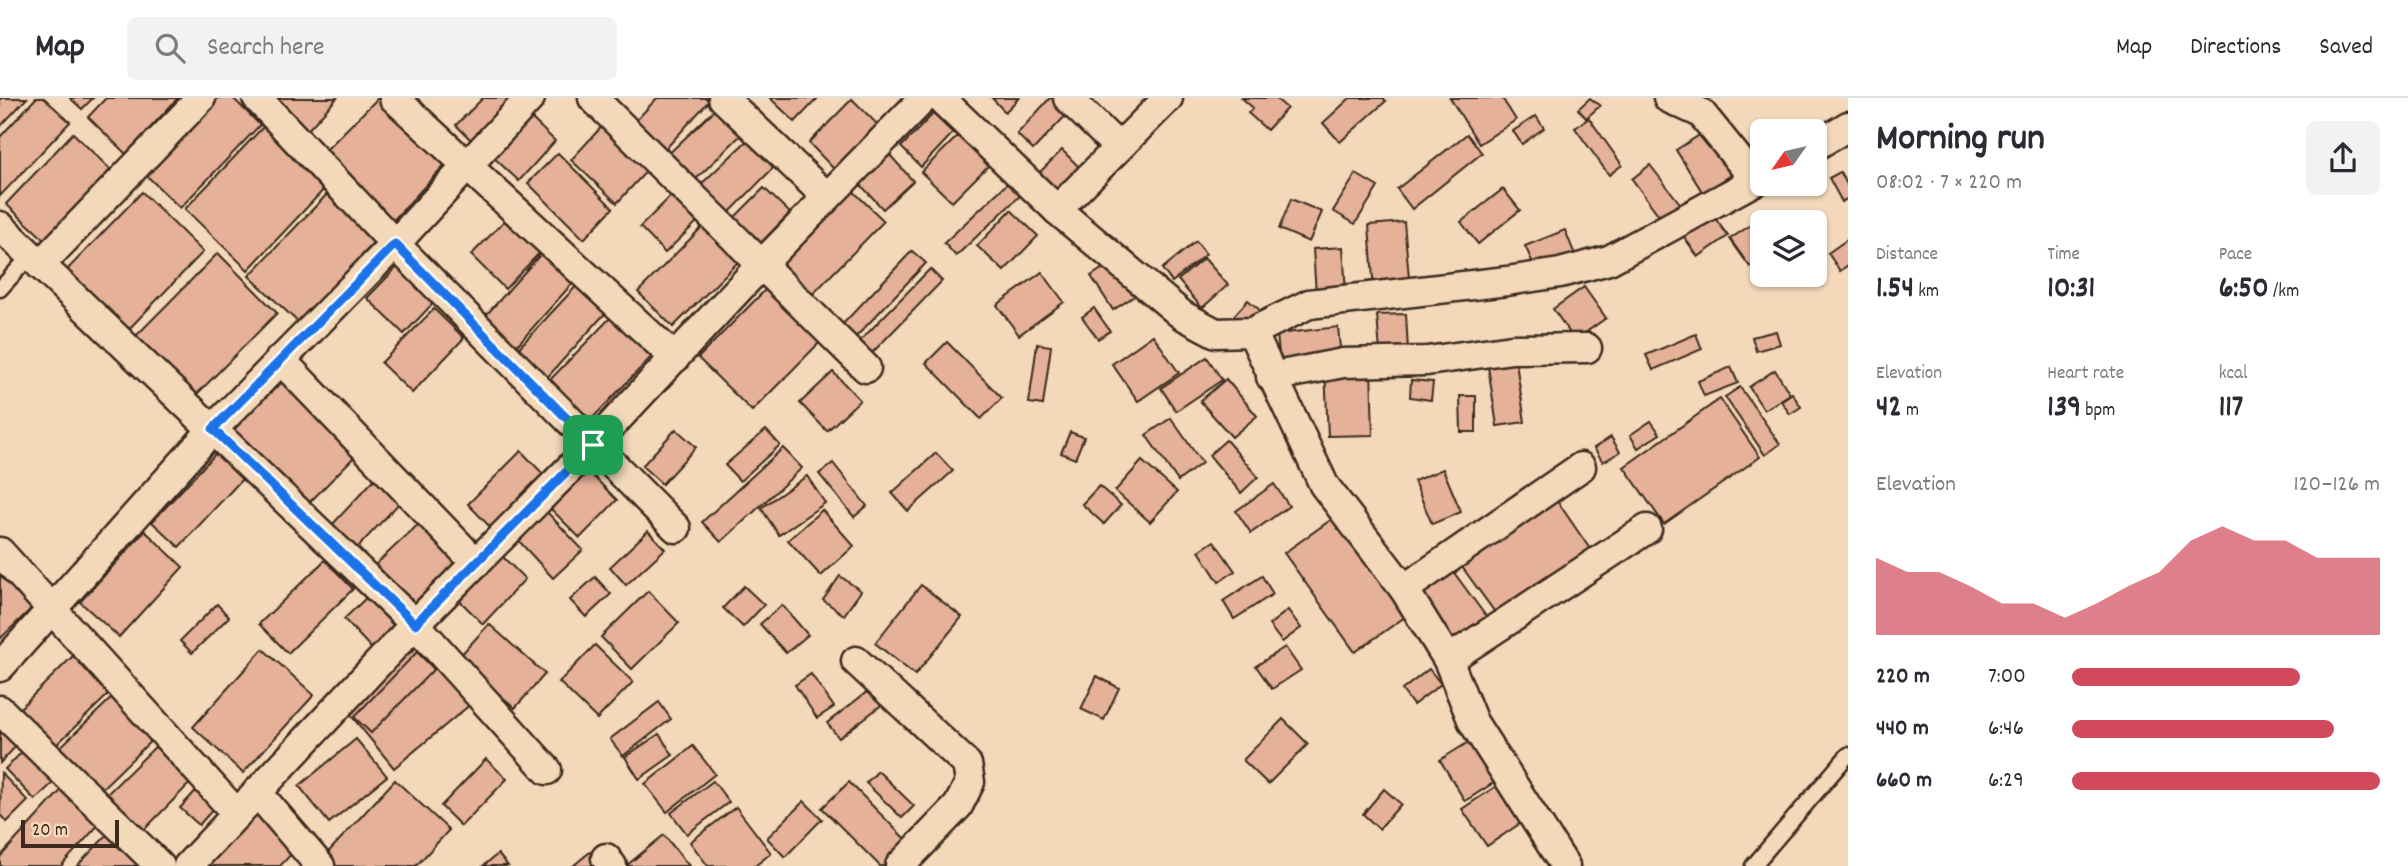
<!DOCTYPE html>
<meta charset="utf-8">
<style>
body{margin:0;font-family:Dekko,sans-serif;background:#f2f2f3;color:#2b2b33;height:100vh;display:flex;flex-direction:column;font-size:26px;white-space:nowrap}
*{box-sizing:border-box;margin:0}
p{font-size:23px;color:#7c7c81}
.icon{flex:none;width:38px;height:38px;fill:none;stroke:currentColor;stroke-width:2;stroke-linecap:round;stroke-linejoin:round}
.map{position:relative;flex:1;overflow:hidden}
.panel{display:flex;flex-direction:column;background:#fff;width:560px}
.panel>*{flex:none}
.needle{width:46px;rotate:236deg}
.controls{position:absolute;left:1750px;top:21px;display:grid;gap:14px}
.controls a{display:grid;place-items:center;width:77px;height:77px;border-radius:10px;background:#fff;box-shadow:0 2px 5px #0004;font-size:35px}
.scale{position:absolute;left:21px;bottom:18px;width:98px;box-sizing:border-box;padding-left:7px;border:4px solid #3b2a1e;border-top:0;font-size:19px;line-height:24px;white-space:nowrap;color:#3b2a1e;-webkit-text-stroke:5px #f3d8ba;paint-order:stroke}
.pin{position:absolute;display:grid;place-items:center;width:60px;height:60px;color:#fff;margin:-30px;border-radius:14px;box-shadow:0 4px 10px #0006}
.round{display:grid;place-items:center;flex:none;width:74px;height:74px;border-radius:10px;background:#f2f2f3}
.summary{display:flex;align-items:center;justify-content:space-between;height:119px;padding:0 28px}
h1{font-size:38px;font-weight:700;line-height:52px}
.stats{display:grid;grid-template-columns:repeat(3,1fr);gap:10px;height:119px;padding:7px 28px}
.stats div{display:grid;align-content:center}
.stats b{font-size:30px;font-weight:700}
.stats small{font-size:19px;font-weight:400}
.stats p{font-size:19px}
.chart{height:196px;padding:14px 28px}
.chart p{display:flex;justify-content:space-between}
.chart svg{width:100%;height:126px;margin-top:7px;fill:#d1495b;opacity:.7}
ul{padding:0 28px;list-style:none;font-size:23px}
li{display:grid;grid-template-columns:112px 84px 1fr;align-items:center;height:52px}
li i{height:18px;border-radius:9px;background:#d1495b}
header{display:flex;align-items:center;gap:42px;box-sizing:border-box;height:98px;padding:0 35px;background:#fff;border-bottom:2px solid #e1e1e2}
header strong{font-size:33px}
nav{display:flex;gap:38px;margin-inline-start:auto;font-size:24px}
.search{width:490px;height:63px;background:#f2f2f3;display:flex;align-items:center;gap:18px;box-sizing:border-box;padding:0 24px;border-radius:10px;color:#7c7c81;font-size:26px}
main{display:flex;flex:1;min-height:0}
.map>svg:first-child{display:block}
.building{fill:#e5b198;stroke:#3b2a1e;stroke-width:2}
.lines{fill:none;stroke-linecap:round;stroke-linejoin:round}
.lane-casing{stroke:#3b2a1e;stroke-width:19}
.street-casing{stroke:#3b2a1e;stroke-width:33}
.lane{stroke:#f3d8ba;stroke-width:14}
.street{stroke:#f3d8ba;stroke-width:28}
.route-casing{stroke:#fff;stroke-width:14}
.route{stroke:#1a73e8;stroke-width:9}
</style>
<header>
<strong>Map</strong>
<div class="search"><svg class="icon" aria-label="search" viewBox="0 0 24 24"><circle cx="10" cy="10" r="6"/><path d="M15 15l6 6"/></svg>Search here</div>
<nav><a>Map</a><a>Directions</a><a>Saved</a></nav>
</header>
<main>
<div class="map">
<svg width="1848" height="768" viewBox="0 0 1848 768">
<rect width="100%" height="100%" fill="#f3d8ba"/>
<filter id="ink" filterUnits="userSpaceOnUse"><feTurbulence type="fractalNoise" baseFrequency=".0143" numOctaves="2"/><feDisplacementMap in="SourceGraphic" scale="14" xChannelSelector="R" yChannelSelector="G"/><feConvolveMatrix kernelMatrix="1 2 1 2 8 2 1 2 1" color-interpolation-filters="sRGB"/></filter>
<g filter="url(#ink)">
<g class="building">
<path d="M 0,0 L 27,0 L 0,29 Z"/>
<path d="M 36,0 L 44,0 L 70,24 L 0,98 L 0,39 Z"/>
<path d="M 70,0 L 93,0 L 82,11 Z"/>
<path d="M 106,0 L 178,0 L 126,56 L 88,19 Z"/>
<path d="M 217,0 L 233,0 L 260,27 L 180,110 L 144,75 Z"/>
<path d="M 267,0 L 337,0 L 305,35 Z"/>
<path d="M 378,0 L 387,0 L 450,61 L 388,128 L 318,60 Z"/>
<path d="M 483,0 L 522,0 L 476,47 L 456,27 Z"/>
<path d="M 657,0 L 706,0 L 709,3 L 660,57 L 630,29 Z"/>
<path d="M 770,0 L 818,0 L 795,24 Z"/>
<path d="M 992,0 L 1019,0 L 1005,14 Z"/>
<path d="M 1050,0 L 1059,0 L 1071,12 L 1033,52 L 1017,36 Z"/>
<path d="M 1242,0 L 1275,0 L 1287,10 L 1267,32 L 1248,15 L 1253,10 Z"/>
<path d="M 1350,0 L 1383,0 L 1386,3 L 1340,44 L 1323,25 Z"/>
<path d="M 1450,0 L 1502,0 L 1516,22 L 1479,46 Z"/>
<path d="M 1590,0 L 1600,8 L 1586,20 L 1578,11 Z"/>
<path d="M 852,1 L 878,27 L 834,71 L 809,45 Z"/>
<path d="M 723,4 L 749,29 L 687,90 L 661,63 Z"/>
<path d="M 933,16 L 953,35 L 921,69 L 901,49 Z"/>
<path d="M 528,17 L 555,43 L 519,83 L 491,57 Z"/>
<path d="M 1536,18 L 1544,30 L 1522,46 L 1513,33 Z"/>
<path d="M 1589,20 L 1622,67 L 1609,77 L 1575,30 Z"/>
<path d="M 605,25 L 651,68 L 617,105 L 571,62 Z"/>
<path d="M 265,27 L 328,87 L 248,172 L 185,111 Z"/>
<path d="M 963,33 L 993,63 L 952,104 L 921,74 Z"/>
<path d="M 1706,33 L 1733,76 L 1703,95 L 1676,52 Z"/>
<path d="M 73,35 L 113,74 L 47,144 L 6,106 Z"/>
<path d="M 1467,36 L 1482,55 L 1412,111 L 1397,91 Z"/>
<path d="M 753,37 L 780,63 L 723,121 L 695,92 Z"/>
<path d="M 1062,52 L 1087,77 L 1058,107 L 1033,81 Z"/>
<path d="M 558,55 L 613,110 L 584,141 L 528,85 Z"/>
<path d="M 890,57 L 913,83 L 883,111 L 859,85 Z"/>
<path d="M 1650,67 L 1682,108 L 1663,123 L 1632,81 Z"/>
<path d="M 1840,74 L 1848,88 L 1848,100 L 1842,104 L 1829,80 Z"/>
<path d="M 1356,76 L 1378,89 L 1355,126 L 1333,113 Z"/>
<path d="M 1012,81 L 1024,94 L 956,158 L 944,145 Z"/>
<path d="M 333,90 L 382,136 L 299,225 L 249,178 Z"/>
<path d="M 764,90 L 790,115 L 752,154 L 726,128 Z"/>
<path d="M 1503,91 L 1520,112 L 1478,146 L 1461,124 Z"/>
<path d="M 677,92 L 703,118 L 665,155 L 640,129 Z"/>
<path d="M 853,93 L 884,123 L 807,202 L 777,172 Z"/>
<path d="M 142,94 L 203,154 L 125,235 L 63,176 Z"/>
<path d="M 1291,101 L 1322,114 L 1309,144 L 1279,131 Z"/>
<path d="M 1011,112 L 1038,138 L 1004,173 L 977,148 Z"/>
<path d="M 1709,112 L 1728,138 L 1698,159 L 1680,133 Z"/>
<path d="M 512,115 L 546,148 L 505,191 L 471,157 Z"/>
<path d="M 1761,120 L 1764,124 L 1762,161 L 1750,169 L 1730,141 Z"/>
<path d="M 1404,124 L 1410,191 L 1374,194 L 1369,127 Z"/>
<path d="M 706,125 L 741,161 L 673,229 L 638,194 Z"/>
<path d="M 1565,132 L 1577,162 L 1538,176 L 1525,148 Z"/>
<path d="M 1848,141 L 1848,167 L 1840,173 L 1828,155 Z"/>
<path d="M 1196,143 L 1206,156 L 1172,184 L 1162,171 Z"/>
<path d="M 548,148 L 579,178 L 511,254 L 479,225 Z"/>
<path d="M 1343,149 L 1346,194 L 1316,196 L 1313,151 Z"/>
<path d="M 912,153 L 926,165 L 852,243 L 839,230 Z"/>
<path d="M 218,155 L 277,215 L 196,297 L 136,238 Z"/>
<path d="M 1204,160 L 1228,187 L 1202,210 L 1178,182 Z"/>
<path d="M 1114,163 L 1136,197 L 1113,212 L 1091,178 Z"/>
<path d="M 401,165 L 437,201 L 404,236 L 367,200 Z"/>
<path d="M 930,171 L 942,183 L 869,258 L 857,246 Z"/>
<path d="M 1042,174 L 1064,204 L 1019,237 L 997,207 Z"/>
<path d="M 581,183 L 610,210 L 543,284 L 513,256 Z"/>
<path d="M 772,185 L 826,238 L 752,313 L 698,260 Z"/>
<path d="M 1584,189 L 1606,220 L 1575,242 L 1553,211 Z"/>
<path d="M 1248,202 L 1262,214 L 1244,234 L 1230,222 Z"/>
<path d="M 1094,210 L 1110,233 L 1098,241 L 1082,219 Z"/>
<path d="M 434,211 L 464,240 L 412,295 L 381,265 Z"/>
<path d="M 617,213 L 657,253 L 585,328 L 544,288 Z"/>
<path d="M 1406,216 L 1408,253 L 1380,254 L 1377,217 Z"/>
<path d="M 1338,229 L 1341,260 L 1280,266 L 1277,236 Z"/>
<path d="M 1776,233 L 1780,246 L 1756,253 L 1752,239 Z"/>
<path d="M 1696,236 L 1702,251 L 1653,272 L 1646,257 Z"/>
<path d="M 1153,237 L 1179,275 L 1138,303 L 1112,266 Z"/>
<path d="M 947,244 L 1002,300 L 981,321 L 926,265 Z"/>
<path d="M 1037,246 L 1051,248 L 1043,307 L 1029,305 Z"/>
<path d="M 1515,258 L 1525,324 L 1497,328 L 1487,262 Z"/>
<path d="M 1207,259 L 1222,282 L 1176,313 L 1161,290 Z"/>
<path d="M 1731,269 L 1738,285 L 1704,298 L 1698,283 Z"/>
<path d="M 1371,270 L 1373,337 L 1328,338 L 1325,271 Z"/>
<path d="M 1775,272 L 1790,296 L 1764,312 L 1749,289 Z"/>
<path d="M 833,274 L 860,302 L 827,333 L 800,305 Z"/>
<path d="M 289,278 L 360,353 L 304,410 L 228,333 Z"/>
<path d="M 1226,281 L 1257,318 L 1232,339 L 1200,303 Z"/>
<path d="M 1411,282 L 1433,284 L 1431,302 L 1410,299 Z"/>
<path d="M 1740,289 L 1780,346 L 1765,357 L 1725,299 Z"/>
<path d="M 1792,295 L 1801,309 L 1790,316 L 1781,303 Z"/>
<path d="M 1460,298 L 1476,298 L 1476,334 L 1461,334 Z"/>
<path d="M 1720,301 L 1760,359 L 1664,426 L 1624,369 Z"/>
<path d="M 1171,320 L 1202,365 L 1178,383 L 1146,337 Z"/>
<path d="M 1651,323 L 1660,336 L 1638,350 L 1630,337 Z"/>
<path d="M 676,331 L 696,349 L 662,386 L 642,368 Z"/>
<path d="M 766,332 L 780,347 L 740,383 L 725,367 Z"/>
<path d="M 1070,334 L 1084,339 L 1075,361 L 1061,355 Z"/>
<path d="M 1611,339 L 1620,354 L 1603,364 L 1594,350 Z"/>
<path d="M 1226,342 L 1258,379 L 1241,395 L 1209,357 Z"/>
<path d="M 783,350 L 802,370 L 721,444 L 702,424 Z"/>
<path d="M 521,353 L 547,380 L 493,432 L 468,406 Z"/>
<path d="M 217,354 L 244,379 L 179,449 L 152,424 Z"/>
<path d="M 936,355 L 953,373 L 908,413 L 892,395 Z"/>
<path d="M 1142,363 L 1177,394 L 1150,424 L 1115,393 Z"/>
<path d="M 833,365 L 867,408 L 854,419 L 819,376 Z"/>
<path d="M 1443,371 L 1461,414 L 1432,426 L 1414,383 Z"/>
<path d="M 588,373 L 617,402 L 580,440 L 551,411 Z"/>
<path d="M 381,374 L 405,399 L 357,450 L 332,427 Z"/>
<path d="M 807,378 L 825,405 L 779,437 L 761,410 Z"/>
<path d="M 1274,386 L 1289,408 L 1251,435 L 1236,413 Z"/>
<path d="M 1099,388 L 1121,407 L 1104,426 L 1082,406 Z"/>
<path d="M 1551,394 L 1590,451 L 1497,517 L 1457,462 Z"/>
<path d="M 822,412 L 854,448 L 821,478 L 788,442 Z"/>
<path d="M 547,414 L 583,452 L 553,480 L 518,442 Z"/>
<path d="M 1342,414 L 1412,514 L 1355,554 L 1284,455 Z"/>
<path d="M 424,421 L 462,460 L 417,511 L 373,469 Z"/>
<path d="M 145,433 L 183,469 L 119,539 L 80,504 Z"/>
<path d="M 648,433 L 665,451 L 626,487 L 610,469 Z"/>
<path d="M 1214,443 L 1235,473 L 1219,484 L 1199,453 Z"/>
<path d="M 499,455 L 525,481 L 483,526 L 456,499 Z"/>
<path d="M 325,462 L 353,491 L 288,555 L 259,526 Z"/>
<path d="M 1447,465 L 1490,524 L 1455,548 L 1413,490 Z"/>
<path d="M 0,466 L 38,504 L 0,541 Z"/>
<path d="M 840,478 L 861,493 L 844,517 L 823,502 Z"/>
<path d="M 1262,478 L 1273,496 L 1234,521 L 1223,503 Z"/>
<path d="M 595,479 L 611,496 L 586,519 L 570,502 Z"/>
<path d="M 921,487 L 962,519 L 915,577 L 875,545 Z"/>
<path d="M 744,488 L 764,507 L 743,529 L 723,510 Z"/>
<path d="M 648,493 L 679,525 L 632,571 L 601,539 Z"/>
<path d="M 367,499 L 395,529 L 372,551 L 344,521 Z"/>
<path d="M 217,506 L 229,519 L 192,555 L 180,543 Z"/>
<path d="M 782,507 L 808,537 L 786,555 L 760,526 Z"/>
<path d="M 1288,512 L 1301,530 L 1282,544 L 1269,527 Z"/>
<path d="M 489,526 L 545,576 L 515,610 L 458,560 Z"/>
<path d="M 423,544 L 472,605 L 394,670 L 344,609 Z"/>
<path d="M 595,547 L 633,584 L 597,621 L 559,584 Z"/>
<path d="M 1285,549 L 1301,572 L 1272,591 L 1256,568 Z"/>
<path d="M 263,551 L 314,597 L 243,675 L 193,629 Z"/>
<path d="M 417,554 L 434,571 L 371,635 L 354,619 Z"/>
<path d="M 76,555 L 113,592 L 49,654 L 13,617 Z"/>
<path d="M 1429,571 L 1441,586 L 1413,607 L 1402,592 Z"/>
<path d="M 811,576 L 834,609 L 817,620 L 795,587 Z"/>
<path d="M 1097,578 L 1119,590 L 1104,622 L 1081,611 Z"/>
<path d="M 872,590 L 884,605 L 839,640 L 827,625 Z"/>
<path d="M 119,593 L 159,635 L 93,699 L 52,657 Z"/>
<path d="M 659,604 L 671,621 L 623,658 L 610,641 Z"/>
<path d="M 1283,621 L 1308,646 L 1268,686 L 1243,662 Z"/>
<path d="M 0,623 L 21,643 L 0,665 Z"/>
<path d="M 659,636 L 673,657 L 639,681 L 625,659 Z"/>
<path d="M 1475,640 L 1501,680 L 1465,703 L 1440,662 Z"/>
<path d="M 163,641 L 198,677 L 136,740 L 99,704 Z"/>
<path d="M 356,641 L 387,678 L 329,725 L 299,688 Z"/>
<path d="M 28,648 L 59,679 L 35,702 L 5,671 Z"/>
<path d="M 693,648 L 715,676 L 667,714 L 645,686 Z"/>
<path d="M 486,661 L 507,681 L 461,728 L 441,708 Z"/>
<path d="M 878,673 L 914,708 L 902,720 L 866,685 Z"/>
<path d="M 1,675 L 28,703 L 7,724 L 0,717 Z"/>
<path d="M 395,682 L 449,732 L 416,768 L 328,768 L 321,762 Z"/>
<path d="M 713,683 L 729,704 L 687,736 L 671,715 Z"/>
<path d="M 1504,683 L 1528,720 L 1487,748 L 1462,711 Z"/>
<path d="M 849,684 L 910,746 L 887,768 L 880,768 L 822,710 Z"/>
<path d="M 202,686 L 221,702 L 199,727 L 180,710 Z"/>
<path d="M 65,688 L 102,723 L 61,768 L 0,768 L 0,759 Z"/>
<path d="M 1384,691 L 1401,706 L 1379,731 L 1363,716 Z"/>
<path d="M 804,703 L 822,721 L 785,759 L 767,740 Z"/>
<path d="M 736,709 L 771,755 L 755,768 L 708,768 L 690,744 Z"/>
<path d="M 254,713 L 295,752 L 280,768 L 203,768 Z"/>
<path d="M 108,736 L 141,768 L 77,768 Z"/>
<path d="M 664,737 L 689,768 L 626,768 Z"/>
<path d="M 590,754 L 601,768 L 573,768 Z"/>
<path d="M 498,756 L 508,768 L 483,768 Z"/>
</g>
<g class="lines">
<defs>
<g id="lane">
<path d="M 0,191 L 30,158"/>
<path d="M 1753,768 L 1848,657"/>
</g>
<g id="street">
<path d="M 257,0 L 395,146 L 676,430"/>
<path d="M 394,0 L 675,260"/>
<path d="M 593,0 L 866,270"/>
<path d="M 723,0 L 827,99"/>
<path d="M 940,0 L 1057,112 L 1182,217 L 1216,235 L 1252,234 L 1309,206 L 1507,183 L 1560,175 L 1609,162 L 1762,79"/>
<path d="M 1068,0 L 1118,49"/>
<path d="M 1668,0 L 1701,15 L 1756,83"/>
<path d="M 1815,48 L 1848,28"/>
<path d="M 1057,112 L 1168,0"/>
<path d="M 0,128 L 415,526 L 547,672"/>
<path d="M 40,167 L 201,0"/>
<path d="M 1252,234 L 1324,387 L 1404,491 L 1448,562 L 1473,624 L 1565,768"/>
<path d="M 280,261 L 476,465"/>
<path d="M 1271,279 L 1343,265 L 1427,263 L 1512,251 L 1587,250"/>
<path d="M 0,454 L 237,716"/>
<path d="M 1404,491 L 1581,369"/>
<path d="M 1448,562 L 1647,431"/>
<path d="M 856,563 L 967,666 L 970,684 L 958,708 L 900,768"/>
<path d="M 0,569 L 213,331 L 395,146 L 530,0"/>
<path d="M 0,612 L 160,768"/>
<path d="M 257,694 L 320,768"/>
<path d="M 606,760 L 612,768"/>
<path d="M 188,768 L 415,526 L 593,347 L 761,167 L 924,0"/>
</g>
</defs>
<use href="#lane" class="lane-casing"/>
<use href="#street" class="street-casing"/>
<use href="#lane" class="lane"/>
<use href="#street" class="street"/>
</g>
</g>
<g class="lines" filter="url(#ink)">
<defs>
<path id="route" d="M 395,146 L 593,347 L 415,526 L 213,331 Z"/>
</defs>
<use href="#route" class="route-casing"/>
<use href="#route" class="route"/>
</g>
</svg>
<div class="controls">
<a><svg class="needle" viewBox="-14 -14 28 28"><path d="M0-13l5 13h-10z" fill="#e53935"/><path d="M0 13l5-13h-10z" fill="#7c7c81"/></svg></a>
<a><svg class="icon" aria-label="layers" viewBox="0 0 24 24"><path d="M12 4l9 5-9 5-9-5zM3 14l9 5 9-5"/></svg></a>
</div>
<div class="scale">20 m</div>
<div class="pin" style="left:593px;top:347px;background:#1e9e55"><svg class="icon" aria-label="arrive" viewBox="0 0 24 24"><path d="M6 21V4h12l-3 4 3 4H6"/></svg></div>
</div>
<section class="panel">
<div class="summary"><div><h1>Morning run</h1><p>08:02 · 7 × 220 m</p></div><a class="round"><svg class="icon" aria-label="share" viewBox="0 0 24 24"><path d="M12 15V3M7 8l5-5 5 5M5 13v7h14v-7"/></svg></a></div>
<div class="stats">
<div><p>Distance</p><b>1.54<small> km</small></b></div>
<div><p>Time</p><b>10:31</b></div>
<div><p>Pace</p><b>6:50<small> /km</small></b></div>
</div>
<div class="stats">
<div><p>Elevation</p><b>42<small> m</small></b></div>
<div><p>Heart rate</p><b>139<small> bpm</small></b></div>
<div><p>kcal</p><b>117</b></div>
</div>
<div class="chart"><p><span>Elevation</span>120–126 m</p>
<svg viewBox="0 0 160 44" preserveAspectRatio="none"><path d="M0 44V17L10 22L20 22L30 27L40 33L50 33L60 38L70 33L80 27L90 22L100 11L110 6L120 11L130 11L140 17L150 17L160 17V44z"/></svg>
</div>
<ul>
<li><b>220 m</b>7:00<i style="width:74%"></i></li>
<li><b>440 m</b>6:46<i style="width:85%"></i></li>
<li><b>660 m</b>6:29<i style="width:100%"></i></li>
</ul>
</section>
</main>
